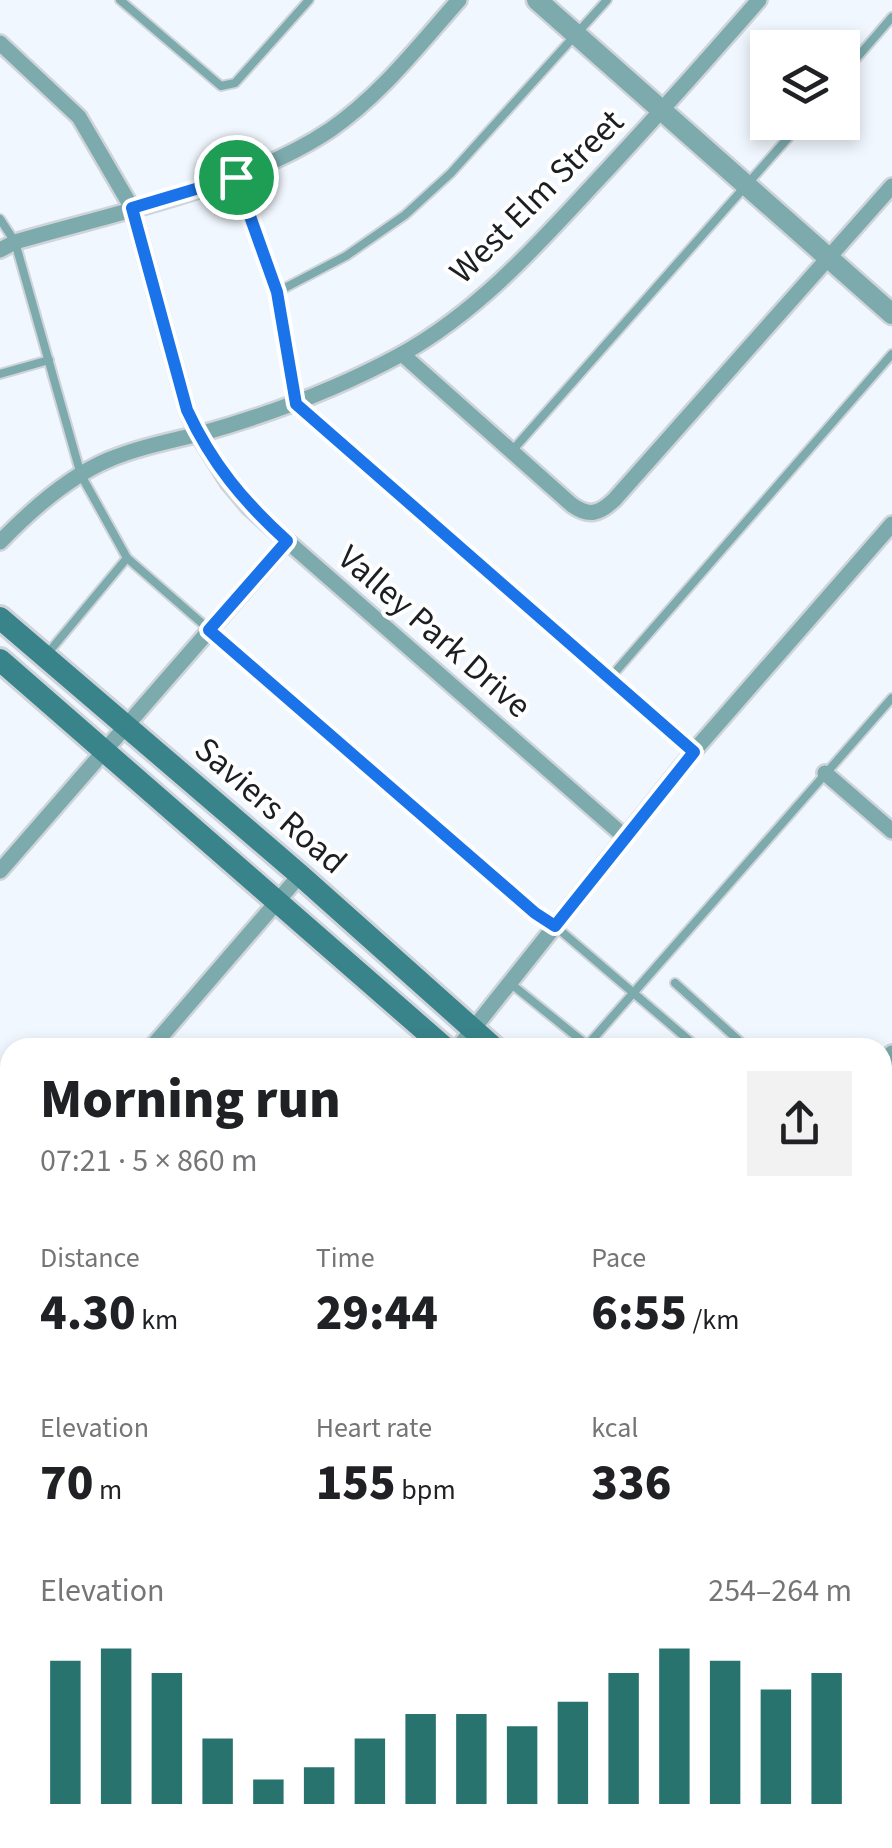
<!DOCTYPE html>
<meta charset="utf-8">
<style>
body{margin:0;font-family:"Source Sans 3",sans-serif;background:#f2f2f2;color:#202124;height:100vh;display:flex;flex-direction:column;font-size:38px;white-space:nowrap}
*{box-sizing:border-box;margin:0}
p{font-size:32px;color:#757577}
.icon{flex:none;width:55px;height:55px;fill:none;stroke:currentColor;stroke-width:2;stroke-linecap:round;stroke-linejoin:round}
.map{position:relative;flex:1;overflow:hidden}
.sheet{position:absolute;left:0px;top:1038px;width:892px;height:812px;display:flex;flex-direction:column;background:#fff;border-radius:30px 30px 0 0;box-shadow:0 5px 15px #0003}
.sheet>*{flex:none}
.fabs{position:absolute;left:750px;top:30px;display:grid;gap:20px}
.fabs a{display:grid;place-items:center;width:110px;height:110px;border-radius:0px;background:#fff;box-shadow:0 5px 15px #0003;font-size:50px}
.pin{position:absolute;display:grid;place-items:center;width:85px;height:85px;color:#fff;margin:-42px;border:5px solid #fff;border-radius:50%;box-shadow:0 2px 10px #0007}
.round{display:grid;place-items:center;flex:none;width:105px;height:105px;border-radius:0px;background:#f2f2f2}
.head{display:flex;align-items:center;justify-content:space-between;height:170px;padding:0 40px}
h1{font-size:55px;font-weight:800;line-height:75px}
.stats{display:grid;grid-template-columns:repeat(3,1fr);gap:15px;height:170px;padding:10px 40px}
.stats div{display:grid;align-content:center}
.stats b{font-size:50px;font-weight:800}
.stats small{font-size:28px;font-weight:400}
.stats p{font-size:28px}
.chart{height:280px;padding:20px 40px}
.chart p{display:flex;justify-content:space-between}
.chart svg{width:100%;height:180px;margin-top:10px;stroke:#29736f;stroke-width:6}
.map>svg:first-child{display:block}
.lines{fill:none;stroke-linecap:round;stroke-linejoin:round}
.service-casing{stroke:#cfd4db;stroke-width:12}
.minor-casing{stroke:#cfd4db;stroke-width:20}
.tertiary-casing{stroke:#cfd4db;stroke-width:25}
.secondary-casing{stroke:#cfd4db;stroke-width:28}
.service{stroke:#7caaad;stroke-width:8}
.minor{stroke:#7caaad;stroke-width:15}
.tertiary{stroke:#7caaad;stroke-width:20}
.secondary{stroke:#38848a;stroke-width:22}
.route-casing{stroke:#fff;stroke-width:20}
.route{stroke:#1a73e8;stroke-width:12}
.labels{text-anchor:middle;stroke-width:8;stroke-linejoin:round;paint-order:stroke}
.street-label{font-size:35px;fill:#1c1f22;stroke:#fff}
</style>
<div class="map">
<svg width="892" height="1848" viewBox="0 0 892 1848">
<rect width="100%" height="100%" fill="#f1f7fe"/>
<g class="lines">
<defs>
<g id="service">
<path d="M 120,0 L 221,86 L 235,83 L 309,0"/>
<path d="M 842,75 L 892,17"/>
<path d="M 236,177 L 277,292 L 296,404 L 694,751"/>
<path d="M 0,219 L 15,242 L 81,475 L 127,558 L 535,913 L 555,926 L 698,1048"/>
<path d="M 277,292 L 346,256 L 405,215 L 451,173 L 607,0"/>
<path d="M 0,374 L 49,360"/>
<path d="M 511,452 L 802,122"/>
<path d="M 48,653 L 127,558"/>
<path d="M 610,678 L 892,354"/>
<path d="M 510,983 L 587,1045"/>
<path d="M 675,983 L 747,1048"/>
<path d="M 585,1048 L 892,698"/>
<path d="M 882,1088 L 892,1096"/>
<path d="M 882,1214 L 892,1223"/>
<path d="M 882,1336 L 892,1344"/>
<path d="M 882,1474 L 892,1463"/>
<path d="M 882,1623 L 892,1612"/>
<path d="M 882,1704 L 892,1693"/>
<path d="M 882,1728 L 892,1792"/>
<path d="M 0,1788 L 10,1787"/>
<path d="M 35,1840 L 36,1848"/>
<path d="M 363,1840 L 364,1848"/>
<path d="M 505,1840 L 506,1848"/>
<path d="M 541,1840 L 542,1848"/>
<path d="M 579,1840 L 579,1848"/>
<path d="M 744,1840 L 745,1848"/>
</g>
<g id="minor">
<path d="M 0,43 L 79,117 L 132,208 L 187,410 L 198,434 L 228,482 L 249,507 L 287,541 L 625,837"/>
<path d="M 0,250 L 15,242 C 114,213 245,187 330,130 C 381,95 419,45 459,0"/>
<path d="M 402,354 L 572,505 C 589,517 599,514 614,500 L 892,186"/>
<path d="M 0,542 C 30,511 68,477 108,460 C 139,447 171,441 203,433 C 271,414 337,389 400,355 C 475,314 535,248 592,186 C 649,125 704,63 759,0"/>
<path d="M 825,773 L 892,831"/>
<path d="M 0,871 L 287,541"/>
<path d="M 151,1048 L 300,875"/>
<path d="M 458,1048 L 694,751 L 892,524"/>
<path d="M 882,1064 L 892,1053"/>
<path d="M 0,1220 L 10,1209"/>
<path d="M 0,1570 L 10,1559"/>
<path d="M 0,1664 L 10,1663"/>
<path d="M 105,1840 L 106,1848"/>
</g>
<path id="tertiary" d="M 537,0 L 892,314"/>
<g id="secondary">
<path d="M 0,618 L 300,875 L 494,1048"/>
<path d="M 0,660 L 445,1048"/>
<path d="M 882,1386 L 892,1395"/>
<path d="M 882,1428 L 892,1436"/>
</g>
</defs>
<use href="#service" class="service-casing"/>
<use href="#minor" class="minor-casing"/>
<use href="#tertiary" class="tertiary-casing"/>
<use href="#secondary" class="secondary-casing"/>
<use href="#service" class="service"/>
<use href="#minor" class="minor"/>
<use href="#tertiary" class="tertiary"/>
<use href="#secondary" class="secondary"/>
</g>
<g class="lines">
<defs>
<path id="route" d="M 236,177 L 277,292 L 296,404 L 694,752 L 555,926 L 535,913 L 209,630 L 287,541 C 244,502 212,464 187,410 L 132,208 Z"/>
</defs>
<use href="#route" class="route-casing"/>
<use href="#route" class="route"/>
</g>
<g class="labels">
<g class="street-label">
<text transform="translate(536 196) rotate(-45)" y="12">West Elm Street</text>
<text transform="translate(435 631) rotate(41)" y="12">Valley Park Drive</text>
<text transform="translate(271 805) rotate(41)" y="12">Saviers Road</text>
</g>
</g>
</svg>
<div class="fabs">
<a><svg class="icon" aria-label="layers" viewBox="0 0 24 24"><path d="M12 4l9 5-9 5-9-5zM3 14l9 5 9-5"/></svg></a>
</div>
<div class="pin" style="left:236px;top:177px;background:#1e9e55"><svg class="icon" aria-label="arrive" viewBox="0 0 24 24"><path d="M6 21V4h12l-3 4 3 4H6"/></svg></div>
<section class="sheet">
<div class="head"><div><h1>Morning run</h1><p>07:21 · 5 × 860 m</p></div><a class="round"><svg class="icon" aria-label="share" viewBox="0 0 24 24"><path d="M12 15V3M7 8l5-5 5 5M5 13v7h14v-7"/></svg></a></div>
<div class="stats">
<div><p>Distance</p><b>4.30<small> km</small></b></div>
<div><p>Time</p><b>29:44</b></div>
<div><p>Pace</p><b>6:55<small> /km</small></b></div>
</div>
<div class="stats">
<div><p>Elevation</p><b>70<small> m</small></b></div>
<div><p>Heart rate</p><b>155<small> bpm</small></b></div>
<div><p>kcal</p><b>336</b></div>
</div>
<div class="chart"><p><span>Elevation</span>254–264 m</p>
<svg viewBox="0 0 160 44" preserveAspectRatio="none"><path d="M5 44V9M15 44V6M25 44V12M35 44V28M45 44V38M55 44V35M65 44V28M75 44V22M85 44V22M95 44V25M105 44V19M115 44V12M125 44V6M135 44V9M145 44V16M155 44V12"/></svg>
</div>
</section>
</div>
